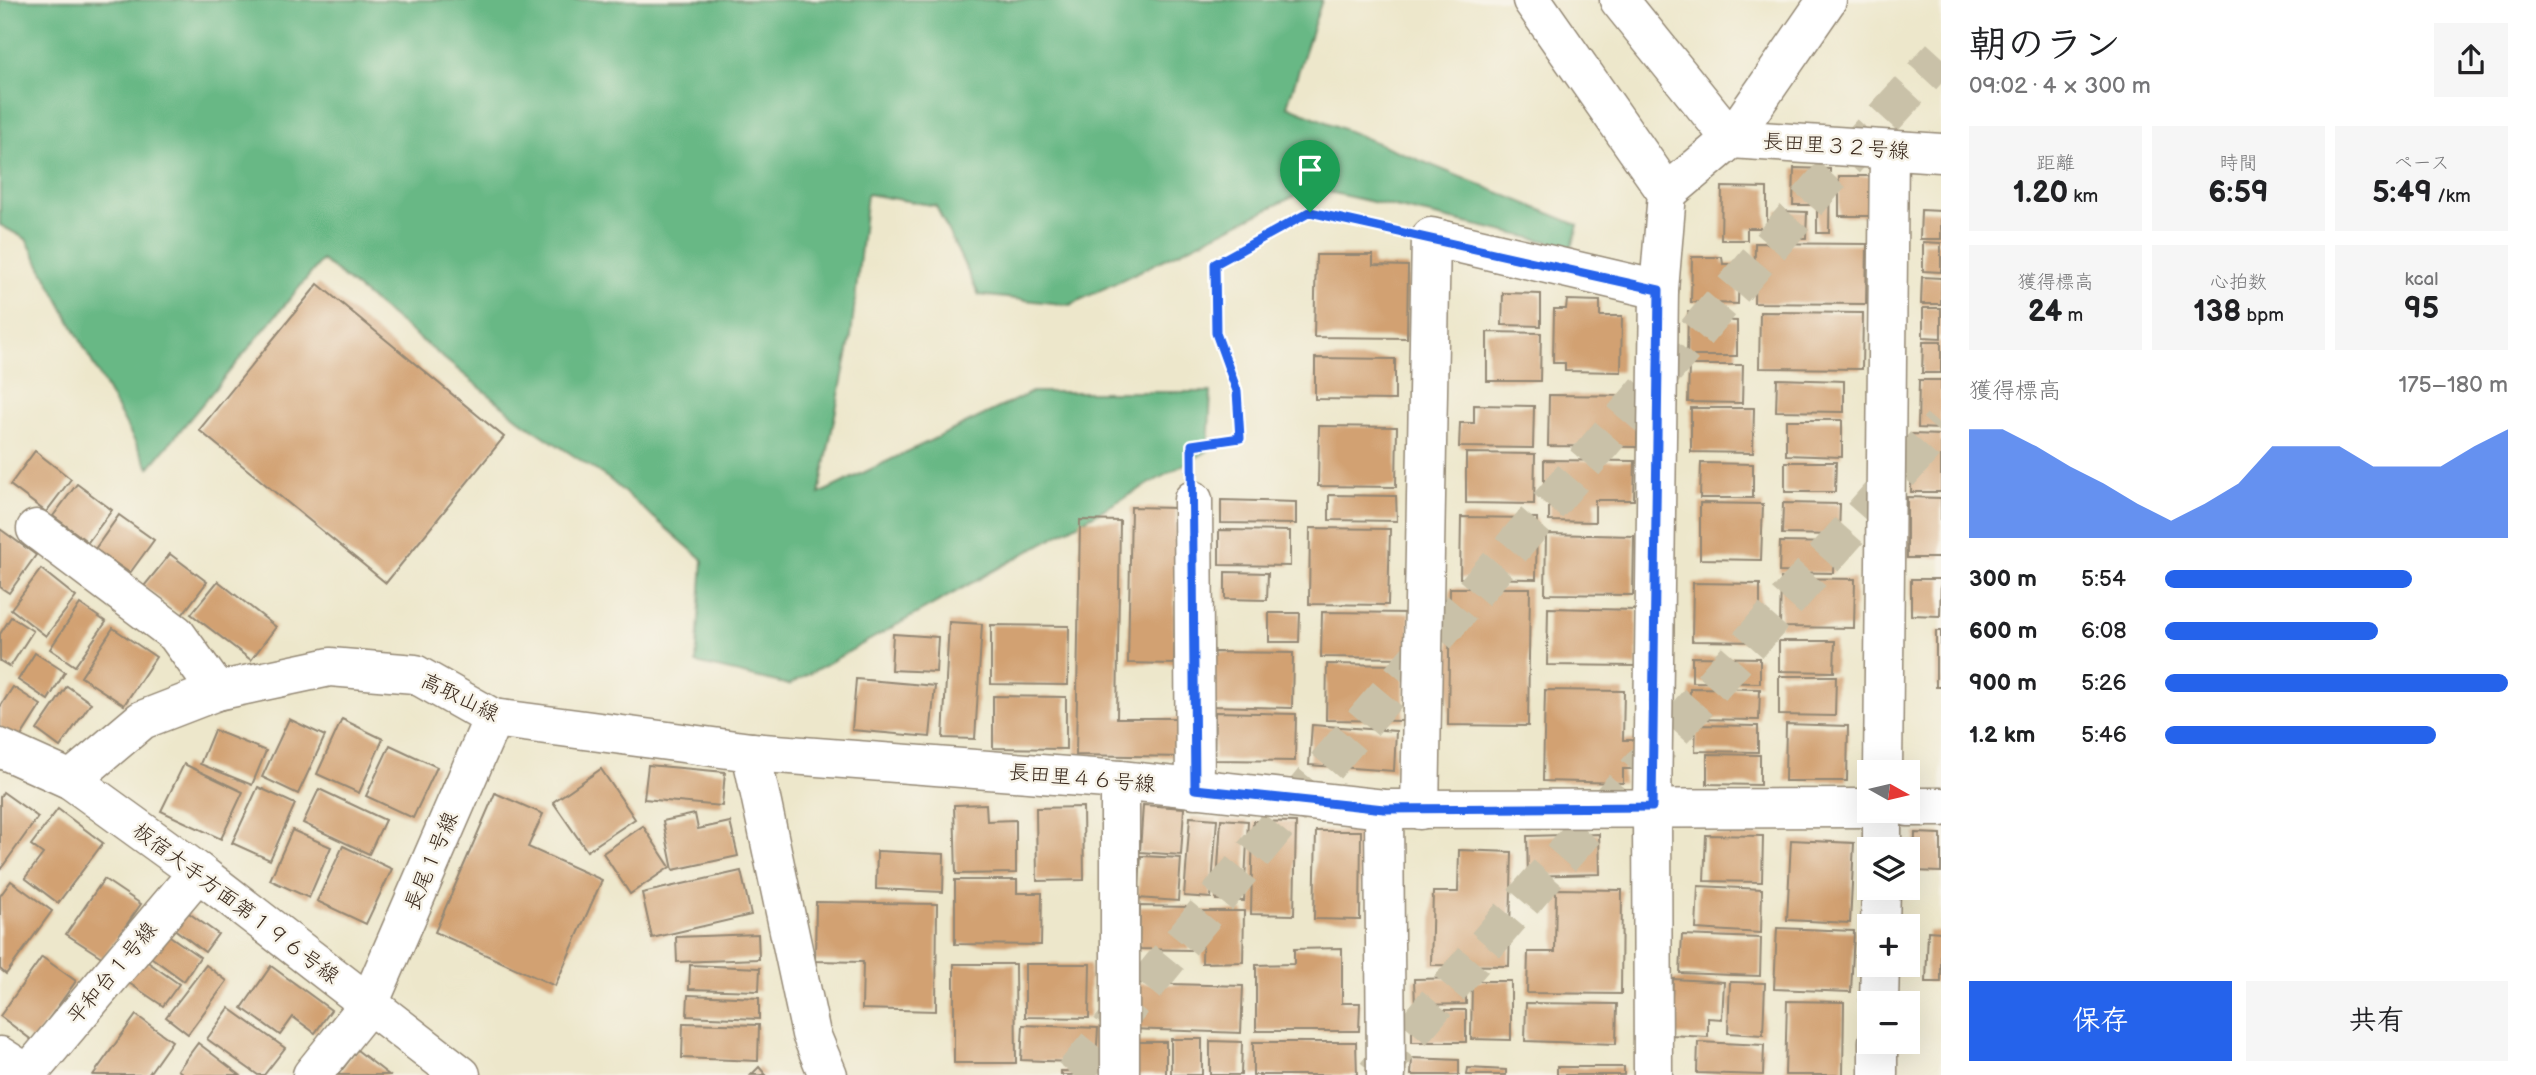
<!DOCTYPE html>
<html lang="ja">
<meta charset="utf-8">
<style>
body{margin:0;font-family:"Balsamiq Sans","Klee One",sans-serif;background:#f6f6f6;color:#202124;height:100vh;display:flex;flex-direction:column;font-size:26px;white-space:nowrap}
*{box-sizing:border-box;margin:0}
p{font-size:23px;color:#757577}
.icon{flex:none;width:38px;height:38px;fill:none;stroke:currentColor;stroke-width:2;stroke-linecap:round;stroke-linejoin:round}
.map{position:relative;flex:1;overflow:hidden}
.drawer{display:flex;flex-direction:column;background:#fff;width:595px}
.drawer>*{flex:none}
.needle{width:46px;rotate:98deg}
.tools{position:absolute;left:1857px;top:760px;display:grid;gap:14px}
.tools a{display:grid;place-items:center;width:63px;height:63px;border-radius:0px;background:#fff;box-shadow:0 7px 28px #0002;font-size:35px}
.pin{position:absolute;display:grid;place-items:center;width:60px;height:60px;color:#fff;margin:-72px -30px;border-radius:50% 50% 50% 0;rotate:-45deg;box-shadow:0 0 7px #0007}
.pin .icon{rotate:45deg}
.round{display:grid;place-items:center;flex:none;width:74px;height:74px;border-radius:0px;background:#f6f6f6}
.headline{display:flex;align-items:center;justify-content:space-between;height:119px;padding:0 28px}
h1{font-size:38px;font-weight:800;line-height:52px}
.stats{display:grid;grid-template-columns:repeat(3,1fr);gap:10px;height:119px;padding:7px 28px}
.stats div{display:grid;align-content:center;border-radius:0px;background:#f6f6f6;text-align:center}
.stats b{font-size:30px;font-weight:800}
.stats small{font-size:19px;font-weight:400}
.stats p{font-size:19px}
.chart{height:196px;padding:14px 28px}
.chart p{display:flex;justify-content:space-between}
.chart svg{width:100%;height:126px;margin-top:7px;fill:#2563eb;opacity:.7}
.action{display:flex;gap:14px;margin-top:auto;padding:14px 28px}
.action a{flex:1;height:80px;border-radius:0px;background:#2563eb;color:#fff;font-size:28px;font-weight:800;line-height:80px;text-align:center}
.action a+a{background:#f6f6f6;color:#202124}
ul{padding:0 28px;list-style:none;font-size:23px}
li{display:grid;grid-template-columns:112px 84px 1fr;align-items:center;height:52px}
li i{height:18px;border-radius:9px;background:#2563eb}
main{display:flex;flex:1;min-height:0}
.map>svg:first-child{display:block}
.forest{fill:#67b885;stroke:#517152;stroke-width:2}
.building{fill:#d2a172}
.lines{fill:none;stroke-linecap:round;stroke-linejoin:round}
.highway-tunnel{stroke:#c9c1a8;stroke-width:38;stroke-dasharray:38 19;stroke-linecap:butt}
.street-casing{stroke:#948874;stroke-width:41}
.path{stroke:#948874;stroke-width:4.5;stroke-dasharray:2 5;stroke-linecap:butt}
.street{stroke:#fff;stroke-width:38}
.route-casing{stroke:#fff;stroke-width:14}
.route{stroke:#2563eb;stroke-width:9}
.labels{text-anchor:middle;stroke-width:5;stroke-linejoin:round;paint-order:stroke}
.street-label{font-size:21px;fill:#3b2a1e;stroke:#f7f3e8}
</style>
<main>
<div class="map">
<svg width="1941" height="1075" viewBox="0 0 1941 1075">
<rect width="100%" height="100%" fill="#f7f3e8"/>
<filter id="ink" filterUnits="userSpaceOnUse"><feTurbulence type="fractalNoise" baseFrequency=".0143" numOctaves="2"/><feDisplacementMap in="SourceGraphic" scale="14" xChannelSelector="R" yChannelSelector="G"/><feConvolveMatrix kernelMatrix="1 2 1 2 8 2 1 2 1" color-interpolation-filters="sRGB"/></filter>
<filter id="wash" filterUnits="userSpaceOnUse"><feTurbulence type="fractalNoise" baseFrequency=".00686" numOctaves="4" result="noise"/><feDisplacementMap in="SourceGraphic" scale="28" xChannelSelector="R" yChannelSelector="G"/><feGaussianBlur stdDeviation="1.57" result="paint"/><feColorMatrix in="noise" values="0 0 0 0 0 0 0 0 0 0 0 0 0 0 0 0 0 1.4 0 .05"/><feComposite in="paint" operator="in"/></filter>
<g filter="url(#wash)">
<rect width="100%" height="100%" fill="#ede7cb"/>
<path class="forest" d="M 0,0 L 1322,0 L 1287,106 L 1578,225 L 1572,247 L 1311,188 L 1070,305 L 979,295 L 936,206 L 867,194 L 851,336 L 819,494 L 1032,392 L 1211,392 L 1208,451 L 789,685 L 696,663 L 703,560 L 609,479 L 524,423 L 322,260 L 149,468 L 26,239 L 0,225 Z"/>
<g id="blocks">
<g class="building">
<path d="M 1794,168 L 1830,169 L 1829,233 L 1817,233 L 1817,205 L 1793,205 Z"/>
<path d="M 1839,176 L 1874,176 L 1873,216 L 1839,216 Z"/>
<path d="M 1722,187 L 1767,188 L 1767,228 L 1747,228 L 1747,240 L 1721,240 Z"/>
<path d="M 1921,210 L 1941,211 L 1941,239 L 1920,239 Z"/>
<path d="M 1777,211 L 1807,212 L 1806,238 L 1777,238 Z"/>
<path d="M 1923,242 L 1941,243 L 1941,272 L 1923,271 Z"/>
<path d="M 1755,243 L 1867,244 L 1866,304 L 1754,303 Z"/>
<path d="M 1316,255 L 1373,255 L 1373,265 L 1408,266 L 1407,338 L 1314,337 Z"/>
<path d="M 1692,257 L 1722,257 L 1723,264 L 1739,264 L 1738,304 L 1691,302 Z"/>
<path d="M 1922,277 L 1941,278 L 1941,304 L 1921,304 Z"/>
<path d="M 318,284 L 504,437 L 386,583 L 199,430 Z"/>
<path d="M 1503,293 L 1541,294 L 1541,326 L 1502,325 Z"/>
<path d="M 1567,300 L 1600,301 L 1600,316 L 1622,316 L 1621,372 L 1565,371 L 1565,363 L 1553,363 L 1554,309 L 1566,309 Z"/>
<path d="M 1923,308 L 1941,308 L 1941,338 L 1923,337 Z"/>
<path d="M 1688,312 L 1709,313 L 1709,320 L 1737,321 L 1737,356 L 1687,356 Z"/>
<path d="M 1760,312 L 1863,313 L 1862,369 L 1759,368 Z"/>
<path d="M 1487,332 L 1541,333 L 1540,381 L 1487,381 Z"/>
<path d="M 1923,342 L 1941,342 L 1941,373 L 1922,373 Z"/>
<path d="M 1315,358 L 1395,359 L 1395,400 L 1315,399 Z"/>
<path d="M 1689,365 L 1743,365 L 1742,403 L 1688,402 Z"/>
<path d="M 1777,379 L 1844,381 L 1844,412 L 1776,411 Z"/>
<path d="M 1919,380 L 1941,380 L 1941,429 L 1918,428 Z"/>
<path d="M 1549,395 L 1638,396 L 1637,447 L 1548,446 Z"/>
<path d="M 1474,405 L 1534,406 L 1533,448 L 1459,447 L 1460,423 L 1474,423 Z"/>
<path d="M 1691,408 L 1754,408 L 1753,453 L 1691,452 Z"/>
<path d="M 1786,420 L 1842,420 L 1842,457 L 1786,455 Z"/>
<path d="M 1319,426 L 1397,427 L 1396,487 L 1318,486 Z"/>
<path d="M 1912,434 L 1941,435 L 1941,492 L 1911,492 Z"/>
<path d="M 35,451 L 71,479 L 46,512 L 10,485 Z"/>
<path d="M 1466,453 L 1535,454 L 1534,504 L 1466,503 Z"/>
<path d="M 1544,460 L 1635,461 L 1634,500 L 1595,500 L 1595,522 L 1549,521 L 1549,500 L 1544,499 Z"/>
<path d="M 1785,462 L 1836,462 L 1835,492 L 1785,492 Z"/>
<path d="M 1701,463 L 1753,464 L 1753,498 L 1700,498 Z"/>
<path d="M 77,484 L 112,510 L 88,542 L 53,516 Z"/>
<path d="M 1329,495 L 1396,496 L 1397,521 L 1329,520 Z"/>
<path d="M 1907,497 L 1941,498 L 1941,558 L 1907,558 Z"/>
<path d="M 1221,500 L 1296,502 L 1296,524 L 1221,523 Z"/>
<path d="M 1700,503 L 1763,504 L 1761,560 L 1700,559 Z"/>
<path d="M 1783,503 L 1840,504 L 1839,535 L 1782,534 Z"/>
<path d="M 1131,507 L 1176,508 L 1174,664 L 1128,663 Z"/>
<path d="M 119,515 L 154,540 L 130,573 L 95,549 Z"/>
<path d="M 1461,517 L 1537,518 L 1536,579 L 1460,578 Z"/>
<path d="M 1080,520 L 1120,521 L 1117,718 L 1185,718 L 1184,757 L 1076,755 Z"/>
<path d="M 1310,528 L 1390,529 L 1388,605 L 1309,604 Z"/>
<path d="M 0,529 L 36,555 L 9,593 L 0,587 Z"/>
<path d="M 1219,530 L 1290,531 L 1290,566 L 1219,565 Z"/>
<path d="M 1546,534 L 1634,536 L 1633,595 L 1545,594 Z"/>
<path d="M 1780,542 L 1834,543 L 1833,573 L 1779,572 Z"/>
<path d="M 170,554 L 207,582 L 182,615 L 144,586 Z"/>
<path d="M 41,569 L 76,597 L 46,636 L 11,609 Z"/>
<path d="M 1225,572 L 1268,573 L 1267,600 L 1225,599 Z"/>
<path d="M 1781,578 L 1855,579 L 1854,628 L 1780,627 Z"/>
<path d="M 1911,579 L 1941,579 L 1940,616 L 1911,615 Z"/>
<path d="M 218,581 L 276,627 L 251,660 L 191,614 Z"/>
<path d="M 1693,583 L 1760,584 L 1760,642 L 1692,641 Z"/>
<path d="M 1450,588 L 1530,588 L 1528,726 L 1448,725 Z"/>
<path d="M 80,604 L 106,622 L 75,666 L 50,649 Z"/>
<path d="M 1548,608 L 1637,610 L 1637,666 L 1547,665 Z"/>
<path d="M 1322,612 L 1410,613 L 1409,658 L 1321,657 Z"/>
<path d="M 1269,613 L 1300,613 L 1299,642 L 1269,642 Z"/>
<path d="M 11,617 L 33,631 L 10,667 L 0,661 L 0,634 Z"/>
<path d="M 949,622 L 982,624 L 975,739 L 943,738 Z"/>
<path d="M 991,625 L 1069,626 L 1068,685 L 991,684 Z"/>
<path d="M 113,628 L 156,657 L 124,705 L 81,677 Z"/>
<rect x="1936" y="631" width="5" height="56"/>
<path d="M 893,634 L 938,637 L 936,672 L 891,670 Z"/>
<path d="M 1779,641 L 1835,641 L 1834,672 L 1779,671 Z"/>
<path d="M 1212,652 L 1293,653 L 1292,708 L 1211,706 Z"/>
<path d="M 35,653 L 65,672 L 48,700 L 18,680 Z"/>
<path d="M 1692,657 L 1760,658 L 1760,683 L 1692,682 Z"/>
<path d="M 1327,664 L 1404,665 L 1404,721 L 1326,720 Z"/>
<path d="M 1779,676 L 1836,676 L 1835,716 L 1779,715 Z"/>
<path d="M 856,679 L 935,686 L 930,737 L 852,730 Z"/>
<path d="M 67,686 L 91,703 L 60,747 L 37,730 Z"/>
<path d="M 13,687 L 41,705 L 18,741 L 0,729 L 0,707 Z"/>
<path d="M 1690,688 L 1760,689 L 1759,720 L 1690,719 Z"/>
<path d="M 1545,690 L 1624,691 L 1623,740 L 1637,740 L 1637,769 L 1623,769 L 1623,783 L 1543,781 Z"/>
<path d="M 993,696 L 1066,697 L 1066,749 L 993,748 Z"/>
<path d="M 1215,712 L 1296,714 L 1295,761 L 1214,760 Z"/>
<path d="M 289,719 L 325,736 L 298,794 L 262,777 Z"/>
<path d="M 342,719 L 383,739 L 359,793 L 317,774 Z"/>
<path d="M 1786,724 L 1848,726 L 1847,781 L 1785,781 Z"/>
<path d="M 1312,725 L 1396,731 L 1394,771 L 1309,765 Z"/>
<path d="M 1696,725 L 1758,726 L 1758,752 L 1695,751 Z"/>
<path d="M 214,730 L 266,751 L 252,785 L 200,764 Z"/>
<path d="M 390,745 L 437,767 L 413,818 L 366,796 Z"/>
<path d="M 1707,754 L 1760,755 L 1760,785 L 1707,784 Z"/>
<path d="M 184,764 L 243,792 L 221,839 L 161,811 Z"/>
<path d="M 648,765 L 725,772 L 722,806 L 644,799 Z"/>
<path d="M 601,769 L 635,819 L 587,851 L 553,802 Z"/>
<path d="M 258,787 L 295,804 L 270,860 L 232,843 Z"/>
<path d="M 319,789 L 385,820 L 369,854 L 303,823 Z"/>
<path d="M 3,792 L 38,817 L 0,870 L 0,797 Z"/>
<path d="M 495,793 L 543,814 L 528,847 L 602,880 L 555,986 L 435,932 Z"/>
<path d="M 986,804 L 987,821 L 1016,820 L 1016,873 L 956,874 L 954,805 Z"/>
<path d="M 1143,805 L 1184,808 L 1181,855 L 1140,852 Z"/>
<path d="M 1083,807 L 1084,880 L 1037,881 L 1036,808 Z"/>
<path d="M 58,809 L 103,843 L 58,903 L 25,878 L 43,854 L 31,845 Z"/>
<path d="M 695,814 L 698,829 L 730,822 L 738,856 L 673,870 L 663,821 Z"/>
<path d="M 1190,817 L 1217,819 L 1211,898 L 1184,896 Z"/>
<path d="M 1221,819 L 1248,821 L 1244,901 L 1216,900 Z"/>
<path d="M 1253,821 L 1296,822 L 1294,915 L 1251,914 Z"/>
<path d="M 643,826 L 670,867 L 630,894 L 603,853 Z"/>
<path d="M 292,830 L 331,847 L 309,898 L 270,880 Z"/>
<path d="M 1316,831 L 1361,831 L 1360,920 L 1314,919 Z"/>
<path d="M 1915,833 L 1941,834 L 1941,872 L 1914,871 Z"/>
<path d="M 1599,834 L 1600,874 L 1528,876 L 1527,836 Z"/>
<path d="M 1706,835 L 1763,836 L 1762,882 L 1704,881 Z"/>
<path d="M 1791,840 L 1854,843 L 1850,923 L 1787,920 Z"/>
<path d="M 343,846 L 392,869 L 366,924 L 317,901 Z"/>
<path d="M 1459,850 L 1512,852 L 1509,966 L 1431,965 L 1433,892 L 1458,892 Z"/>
<path d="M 877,851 L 944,854 L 943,892 L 876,889 Z"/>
<path d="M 1141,856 L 1181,858 L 1178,901 L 1138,898 Z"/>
<path d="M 741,871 L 751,915 L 652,938 L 642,893 Z"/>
<path d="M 104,879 L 141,904 L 103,958 L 66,934 Z"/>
<path d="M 955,880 L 1017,880 L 1017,893 L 1042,893 L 1041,945 L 955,944 Z"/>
<path d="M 11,881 L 52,911 L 6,974 L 0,969 L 0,896 Z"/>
<path d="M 1698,886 L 1762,889 L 1761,933 L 1696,929 Z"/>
<path d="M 1556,889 L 1622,890 L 1621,994 L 1527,993 L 1528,952 L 1555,952 Z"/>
<path d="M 816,902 L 937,904 L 936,1011 L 862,1009 L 863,962 L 815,961 Z"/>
<path d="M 1140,906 L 1190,907 L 1190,950 L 1139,949 Z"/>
<path d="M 186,911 L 218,934 L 205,952 L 173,928 Z"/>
<path d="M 1203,911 L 1244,911 L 1243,962 L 1202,963 Z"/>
<path d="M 1777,928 L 1854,931 L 1851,992 L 1774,989 Z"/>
<path d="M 1928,931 L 1941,932 L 1941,982 L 1926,982 Z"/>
<path d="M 164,932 L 200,957 L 184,981 L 148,955 Z"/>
<path d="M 758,934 L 759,959 L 677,962 L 676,937 Z"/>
<path d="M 1682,935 L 1761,938 L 1760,976 L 1680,973 Z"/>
<path d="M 1342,948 L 1342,1003 L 1360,1003 L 1359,1031 L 1256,1031 L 1256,965 L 1294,964 L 1294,949 Z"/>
<path d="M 42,957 L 76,981 L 33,1041 L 0,1016 Z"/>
<path d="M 142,958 L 179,984 L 163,1006 L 126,981 Z"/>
<path d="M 954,964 L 1015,964 L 1016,1063 L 954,1063 Z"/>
<path d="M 1025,964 L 1090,964 L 1089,1018 L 1025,1017 Z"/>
<path d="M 206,965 L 227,981 L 188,1034 L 166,1017 Z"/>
<path d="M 690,965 L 760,968 L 759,991 L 689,989 Z"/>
<path d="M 271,966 L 331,1010 L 315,1033 L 293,1017 L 280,1035 L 242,1008 Z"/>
<path d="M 1466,978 L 1466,1004 L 1415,1005 L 1414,979 Z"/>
<path d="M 1673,979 L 1724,982 L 1722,1019 L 1708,1018 L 1708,1037 L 1670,1035 Z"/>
<path d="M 1472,981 L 1511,981 L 1511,1040 L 1471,1039 Z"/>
<path d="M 1730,982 L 1765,983 L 1763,1035 L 1728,1033 Z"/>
<path d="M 1133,983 L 1243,986 L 1241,1033 L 1131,1029 Z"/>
<path d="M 688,995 L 759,998 L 759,1019 L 687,1016 Z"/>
<path d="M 1787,1001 L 1844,1002 L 1843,1075 L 1785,1075 Z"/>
<path d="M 1526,1003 L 1617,1004 L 1616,1044 L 1525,1041 Z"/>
<path d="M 229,1008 L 285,1048 L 264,1075 L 258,1075 L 207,1039 Z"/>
<rect x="1412" y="1010" width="54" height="32"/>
<path d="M 136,1015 L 172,1041 L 148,1075 L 93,1075 Z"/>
<path d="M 683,1023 L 759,1025 L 758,1061 L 682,1058 Z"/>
<path d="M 1023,1025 L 1098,1028 L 1096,1063 L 1021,1060 Z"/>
<rect x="1171" y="1039" width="31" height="36"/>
<path d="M 1210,1041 L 1242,1042 L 1241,1075 L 1210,1075 Z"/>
<rect x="1131" y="1042" width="35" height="33"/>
<path d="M 1253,1042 L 1356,1042 L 1357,1075 L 1253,1075 Z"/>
<path d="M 1698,1042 L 1764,1045 L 1763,1075 L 1697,1073 Z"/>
<path d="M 198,1043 L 240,1075 L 185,1075 L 178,1070 Z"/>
<path d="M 357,1050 L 389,1075 L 338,1075 Z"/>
<path d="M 1412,1058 L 1459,1060 L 1459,1075 L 1411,1075 Z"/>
<path d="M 759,1067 L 766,1075 L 751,1075 Z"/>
<rect x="1557" y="1067" width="67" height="8"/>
<path d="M 1468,1068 L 1506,1070 L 1506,1075 L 1467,1075 Z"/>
<path d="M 1061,1071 L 1096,1072 L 1096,1075 L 1061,1075 Z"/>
</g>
</g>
</g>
<g filter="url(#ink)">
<use href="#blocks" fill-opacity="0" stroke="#948874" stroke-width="2"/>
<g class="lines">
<g class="highway-tunnel">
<path d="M 1073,1075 L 1319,774 L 1824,183 L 1941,56"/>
<path d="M 1375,1075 L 1531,892 L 1941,426"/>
</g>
<defs>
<g id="street">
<path d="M 1532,0 L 1667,193 L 1659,290 L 1652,807 L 1653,1075"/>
<path d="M 1619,0 L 1731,139 L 1941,153"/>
<path d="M 1667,193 L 1731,139 L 1827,0"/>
<path d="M 1193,500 L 1195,789"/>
<path d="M 36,529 L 176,634 L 217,691"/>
<path d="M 0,748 L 71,780 L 198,872 L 461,1075"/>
<path d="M 751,752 L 811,1034 L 828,1075"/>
<path d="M 1883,772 L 1889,150"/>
<path d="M 71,780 L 142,720 L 217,691 L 330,667 L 415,674 L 493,718 L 751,752 L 1120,780 L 1384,809 L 1869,808"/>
<path d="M 1120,780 L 1120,1075"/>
<path d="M 1908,807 L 1941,807"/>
<path d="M 1384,809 L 1386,1075"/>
<path d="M 1420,810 L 1431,237 L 1659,290"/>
<path d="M 1882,849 L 1882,810"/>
<path d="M 1880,926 L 1881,887"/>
<path d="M 1879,1003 L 1880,964"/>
<path d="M 0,1056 L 28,1074"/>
<path d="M 27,1075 L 198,872"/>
<path d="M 312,1075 L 369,1004 L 493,718"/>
<path d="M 1878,1075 L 1878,1041"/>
</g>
</defs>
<use href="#street" class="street-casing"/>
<path class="path" d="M 1193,461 L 1192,445 L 1240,438 L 1237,391 L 1216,333 L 1215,264 L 1310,212 L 1390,229"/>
<use href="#street" class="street"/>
</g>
</g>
<g class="lines" filter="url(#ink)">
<defs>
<path id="route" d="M 1310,212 L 1659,290 L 1652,807 L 1384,809 L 1195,789 L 1192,445 L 1240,438 L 1237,391 L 1216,333 L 1215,264 Z"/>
</defs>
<use href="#route" class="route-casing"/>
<use href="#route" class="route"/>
</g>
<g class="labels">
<g class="street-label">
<text transform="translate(1836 146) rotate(4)" y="7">長田里３２号線</text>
<text transform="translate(460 697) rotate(26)" y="7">高取山線</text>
<text transform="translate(1082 778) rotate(5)" y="7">長田里４６号線</text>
<text transform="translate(431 861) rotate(-67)" y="7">長尾１号線</text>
<text transform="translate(236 903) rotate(37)" y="7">板宿大手方面第１９６号線</text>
<text transform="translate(112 973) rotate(-50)" y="7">平和台１号線</text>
</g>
</g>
</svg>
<div class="tools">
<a><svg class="needle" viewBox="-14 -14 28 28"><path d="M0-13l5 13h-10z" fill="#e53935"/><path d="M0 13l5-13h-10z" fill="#757577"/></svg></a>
<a><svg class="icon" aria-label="layers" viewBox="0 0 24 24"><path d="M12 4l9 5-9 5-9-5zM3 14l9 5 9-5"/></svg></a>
<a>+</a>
<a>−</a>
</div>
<div class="pin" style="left:1310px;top:212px;background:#1e9e55"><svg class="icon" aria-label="arrive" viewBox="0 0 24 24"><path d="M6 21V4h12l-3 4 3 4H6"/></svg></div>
</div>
<section class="drawer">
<div class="headline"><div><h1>朝のラン</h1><p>09:02 · 4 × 300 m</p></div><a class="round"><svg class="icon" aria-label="share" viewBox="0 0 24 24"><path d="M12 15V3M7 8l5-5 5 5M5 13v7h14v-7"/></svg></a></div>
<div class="stats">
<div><p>距離</p><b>1.20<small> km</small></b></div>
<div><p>時間</p><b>6:59</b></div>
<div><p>ペース</p><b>5:49<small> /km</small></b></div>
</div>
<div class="stats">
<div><p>獲得標高</p><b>24<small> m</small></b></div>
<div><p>心拍数</p><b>138<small> bpm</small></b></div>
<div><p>kcal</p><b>95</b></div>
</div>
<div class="chart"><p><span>獲得標高</span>175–180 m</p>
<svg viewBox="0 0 160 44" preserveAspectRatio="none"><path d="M0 44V6L10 6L20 12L30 19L40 25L50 32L60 38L70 32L80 25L90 12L100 12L110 12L120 19L130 19L140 19L150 12L160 6V44z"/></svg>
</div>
<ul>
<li><b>300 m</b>5:54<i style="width:72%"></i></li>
<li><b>600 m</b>6:08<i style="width:62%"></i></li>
<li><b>900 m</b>5:26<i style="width:100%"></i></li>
<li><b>1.2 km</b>5:46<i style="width:79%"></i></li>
</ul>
<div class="action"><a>保存</a><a>共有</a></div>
</section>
</main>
